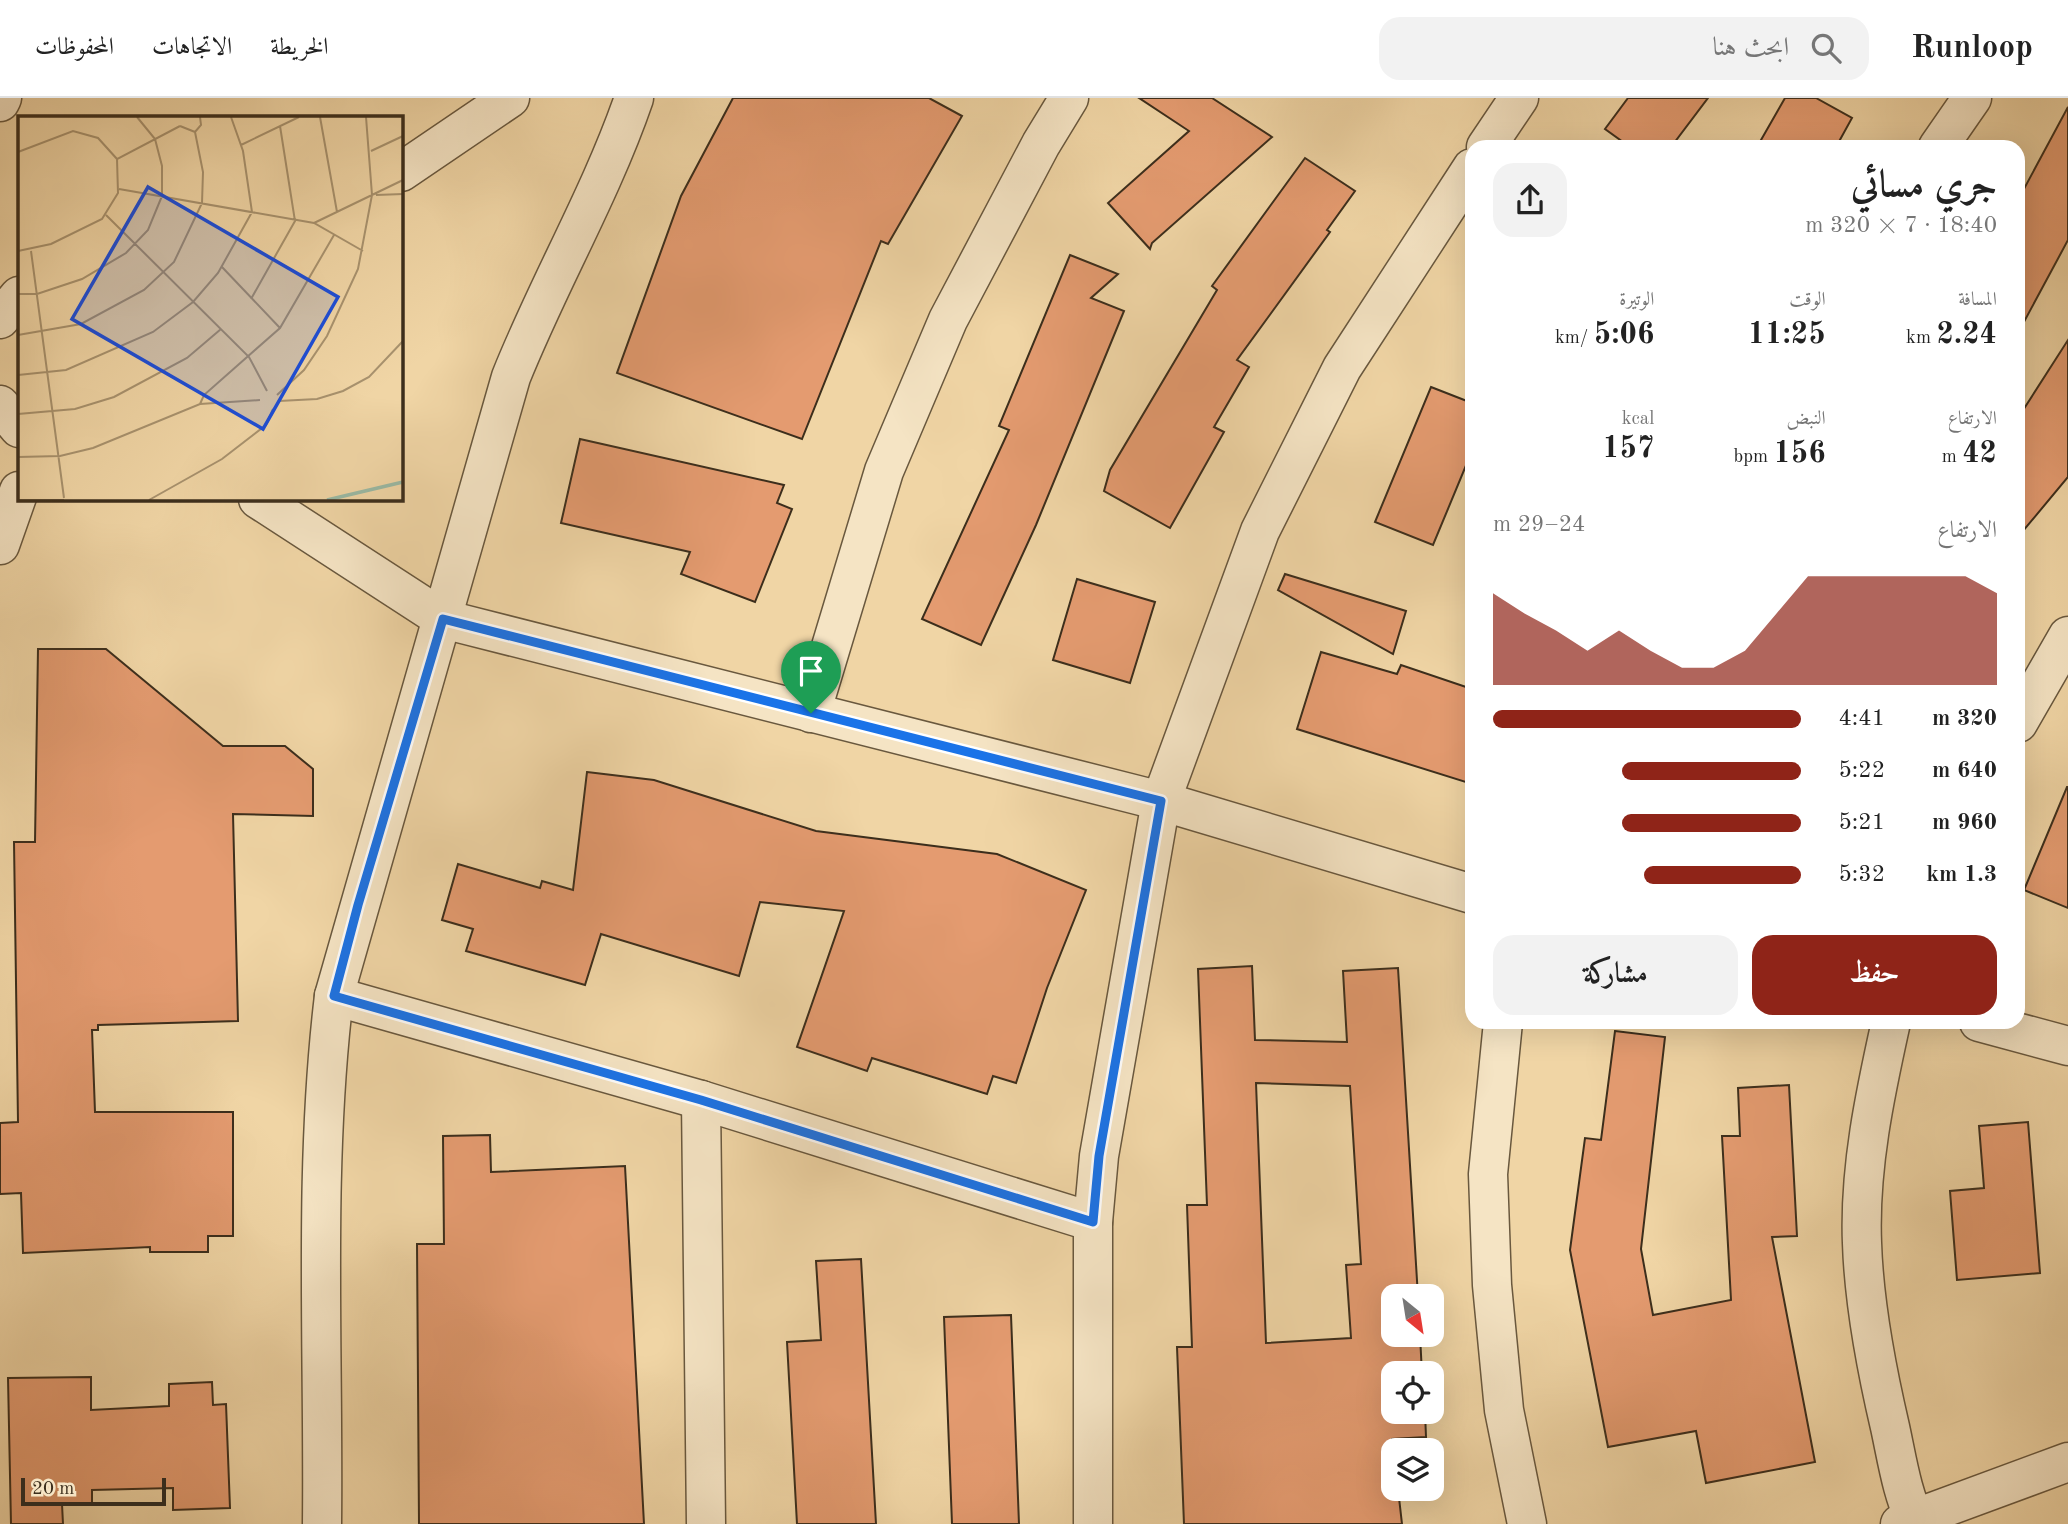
<!DOCTYPE html>
<html lang="ar">
<meta charset="utf-8">
<style>
body{margin:0;font-family:"Old Standard TT",Amiri,serif;background:#f2f2f2;color:#222;direction:rtl;height:100vh;display:flex;flex-direction:column;font-size:26px;white-space:nowrap}
*{box-sizing:border-box;margin:0}
p{font-size:23px;color:#767676}
.icon{flex:none;width:38px;height:38px;fill:none;stroke:currentColor;stroke-width:2;stroke-linecap:round;stroke-linejoin:round}
.map{position:relative;flex:1;overflow:hidden;direction:ltr}
.details{position:absolute;left:1465px;top:42px;width:560px;height:889px;display:flex;flex-direction:column;background:#fff;border-radius:21px;box-shadow:0 7px 28px #0002;direction:rtl}
.details>*{flex:none}
.needle{width:46px;rotate:150deg}
.fabs{position:absolute;left:1381px;top:1186px;display:grid;gap:14px}
.fabs a{display:grid;place-items:center;width:63px;height:63px;border-radius:14px;background:#fff;box-shadow:0 7px 28px #0002;font-size:35px}
.scale{position:absolute;left:21px;bottom:18px;width:145px;box-sizing:border-box;padding-left:7px;border:4px solid #3c2e1c;border-top:0;font-size:19px;line-height:24px;white-space:nowrap;color:#3c2e1c;-webkit-text-stroke:5px #f5e4c4;paint-order:stroke}
.pin{position:absolute;display:grid;place-items:center;width:60px;height:60px;color:#fff;margin:-72px -30px;border-radius:50% 50% 50% 0;rotate:-45deg;box-shadow:0 0 7px #0007}
.pin .icon{rotate:45deg}
.round{display:grid;place-items:center;flex:none;width:74px;height:74px;border-radius:21px;background:#f2f2f2}
.summary{display:flex;align-items:center;justify-content:space-between;height:119px;padding:0 28px}
h1{font-size:38px;font-weight:700;line-height:52px}
.metrics{display:grid;grid-template-columns:repeat(3,1fr);gap:10px;height:119px;padding:7px 28px}
.metrics div{display:grid;align-content:center}
.metrics b{font-size:30px;font-weight:700}
.metrics small{font-size:19px;font-weight:400}
.metrics p{font-size:19px}
.chart{height:196px;padding:14px 28px}
.chart p{display:flex;justify-content:space-between}
.chart svg{width:100%;height:126px;margin-top:7px;fill:#8f2418;opacity:.7}
.primary-button{display:flex;gap:14px;margin-top:auto;padding:14px 28px}
.primary-button a{flex:1;height:80px;border-radius:21px;background:#8f2418;color:#fff;font-size:28px;font-weight:700;line-height:80px;text-align:center}
.primary-button a+a{background:#f2f2f2;color:#222}
ul{padding:0 28px;list-style:none;font-size:23px}
li{display:grid;grid-template-columns:112px 84px 1fr;align-items:center;height:52px}
li i{height:18px;border-radius:9px;background:#8f2418}
header{display:flex;align-items:center;gap:42px;box-sizing:border-box;height:98px;padding:0 35px;background:#fff;border-bottom:2px solid #e0e0e0}
header strong{font-size:33px}
nav{display:flex;gap:38px;margin-inline-start:auto;font-size:24px}
.search{width:490px;height:63px;background:#f2f2f2;display:flex;align-items:center;gap:18px;box-sizing:border-box;padding:0 24px;border-radius:21px;color:#767676;font-size:26px}
.map>svg:first-child{display:block}
.building{fill:#e49b70;stroke:#3c2e1c;stroke-width:2;fill-rule:evenodd}
.lines{fill:none;stroke-linecap:round;stroke-linejoin:round}
.minor-casing{stroke:#69583e;stroke-width:41}
.minor{stroke:#f5e4c4;stroke-width:38}
.route-casing{stroke:#fff;stroke-width:14}
.route{stroke:#1a73e8;stroke-width:9}
.inset-river{fill:none;stroke:#9ab9a4;stroke-width:3.5}
.inset-road{fill:none;stroke:#a8926e;stroke-width:2}
.view{fill:#1d4ed8;fill-opacity:0.15;stroke:#1d4ed8;stroke-width:3.5}
.inset-edge{fill:none;stroke:#3c2e1c;stroke-width:3.5}
</style>
<header>
<strong>Runloop</strong>
<div class="search"><svg class="icon" aria-label="search" viewBox="0 0 24 24"><circle cx="10" cy="10" r="6"/><path d="M15 15l6 6"/></svg>ابحث هنا</div>
<nav><a>الخريطة</a><a>الاتجاهات</a><a>المحفوظات</a></nav>
</header>
<div class="map">
<svg width="2068" height="1426" viewBox="0 0 2068 1426">
<rect width="100%" height="100%" fill="#f0d5a5"/>
<filter id="stains"><feTurbulence type="fractalNoise" baseFrequency=".00286" numOctaves="4"/><feColorMatrix values="0 0 0 0 .2 0 0 0 0 .09 0 0 0 0 .02 0 0 0 .5 -.17"/></filter>
<radialGradient id="worn" r=".72"><stop offset=".6" stop-color="#630" stop-opacity="0"/><stop offset="1" stop-color="#630" stop-opacity=".3"/></radialGradient>
<g class="building">
<path d="M 733,0 L 929,0 L 962,18 L 888,146 L 881,143 L 802,341 L 617,275 L 681,98 Z"/>
<path d="M 1139,0 L 1212,0 L 1272,39 L 1152,145 L 1150,151 L 1108,105 L 1189,33 Z"/>
<path d="M 1628,0 L 1708,0 L 1671,49 L 1630,49 L 1605,31 Z"/>
<path d="M 1785,0 L 1816,0 L 1852,20 L 1836,49 L 1757,49 Z"/>
<path d="M 2068,9 L 2068,142 L 2018,235 L 2018,102 Z"/>
<path d="M 1305,60 L 1355,93 L 1327,132 L 1330,134 L 1237,262 L 1249,269 L 1214,329 L 1224,334 L 1170,430 L 1104,393 L 1110,372 L 1217,192 L 1212,188 Z"/>
<path d="M 1070,157 L 1118,176 L 1091,200 L 1124,213 L 1036,427 L 981,547 L 922,521 L 1009,332 L 999,328 Z"/>
<path d="M 2068,242 L 2068,379 L 2018,439 L 2018,320 Z"/>
<path d="M 1431,289 L 1472,305 L 1472,353 L 1433,447 L 1375,424 Z"/>
<path d="M 580,341 L 784,387 L 777,405 L 792,411 L 755,504 L 681,476 L 690,454 L 561,425 Z"/>
<path d="M 1285,476 L 1406,513 L 1393,556 L 1278,492 Z"/>
<path d="M 1077,481 L 1155,504 L 1130,585 L 1053,562 Z"/>
<path d="M 38,551 L 106,551 L 223,648 L 285,648 L 313,671 L 313,718 L 233,716 L 238,923 L 98,927 L 98,932 L 92,932 L 95,1014 L 233,1014 L 233,1138 L 208,1138 L 208,1154 L 150,1154 L 150,1149 L 23,1155 L 21,1095 L 0,1096 L 0,1025 L 18,1024 L 14,744 L 35,744 Z"/>
<path d="M 1321,554 L 1397,576 L 1401,567 L 1472,591 L 1472,686 L 1297,631 Z"/>
<path d="M 587,674 L 654,682 L 816,733 L 997,756 L 1086,792 L 1047,890 L 1016,985 L 993,978 L 987,996 L 872,960 L 867,973 L 797,949 L 844,813 L 760,804 L 739,878 L 601,836 L 585,887 L 466,853 L 473,831 L 442,822 L 458,766 L 540,790 L 542,783 L 573,792 Z"/>
<path d="M 2067,689 L 2068,689 L 2068,810 L 2024,792 Z"/>
<path d="M 1252,868 L 1255,942 L 1347,944 L 1343,873 L 1398,870 L 1418,1199 L 1393,1199 L 1393,1237 L 1420,1237 L 1422,1276 L 1393,1276 L 1393,1314 L 1425,1314 L 1426,1339 L 1392,1341 L 1393,1391 L 1398,1391 L 1402,1426 L 1184,1426 L 1177,1249 L 1192,1249 L 1187,1107 L 1207,1107 L 1198,871 ZM 1256,985 L 1350,988 L 1361,1166 L 1346,1167 L 1351,1240 L 1266,1245 Z"/>
<path d="M 1615,933 L 1665,939 L 1641,1151 L 1653,1217 L 1731,1202 L 1722,1038 L 1740,1038 L 1738,990 L 1789,987 L 1797,1138 L 1772,1139 L 1815,1364 L 1706,1385 L 1696,1333 L 1608,1349 L 1570,1152 L 1585,1040 L 1601,1042 Z"/>
<path d="M 2028,1024 L 2040,1175 L 1957,1182 L 1950,1093 L 1984,1090 L 1979,1028 Z"/>
<path d="M 490,1037 L 491,1074 L 625,1068 L 644,1426 L 419,1426 L 417,1146 L 444,1146 L 443,1038 Z"/>
<path d="M 861,1161 L 876,1426 L 797,1426 L 787,1244 L 821,1242 L 816,1163 Z"/>
<path d="M 1011,1217 L 1019,1426 L 952,1426 L 944,1219 Z"/>
<path d="M 91,1279 L 91,1312 L 169,1308 L 169,1286 L 212,1284 L 213,1307 L 226,1306 L 230,1410 L 173,1412 L 173,1390 L 92,1392 L 92,1405 L 62,1406 L 63,1426 L 11,1426 L 8,1280 Z"/>
</g>
<g class="lines">
<defs>
<g id="minor">
<path d="M 0,4 L 2,0"/>
<path d="M 1486,49 L 1519,0"/>
<path d="M 1938,49 L 1972,0"/>
<path d="M 401,74 L 510,0"/>
<path d="M 0,221 L 19,198"/>
<path d="M 0,307 L 19,330"/>
<path d="M 258,401 L 443,521 L 1161,703 L 1472,796"/>
<path d="M 0,447 L 19,393"/>
<path d="M 811,615 L 884,373 L 948,222 L 1041,46 L 1069,0"/>
<path d="M 2018,625 L 2068,538"/>
<path d="M 334,898 L 701,1002 L 1093,1124"/>
<path d="M 1503,924 L 1488,1076 L 1492,1187 L 1504,1312 L 1527,1426"/>
<path d="M 1891,924 C 1875,996 1859,1071 1862,1145 C 1864,1207 1876,1269 1890,1329 C 1897,1361 1902,1397 1917,1426"/>
<path d="M 1979,924 L 2068,948"/>
<path d="M 701,1002 L 706,1426"/>
<path d="M 322,1426 C 324,1250 313,1073 334,898 L 511,279 C 549,184 601,96 634,0"/>
<path d="M 1093,1426 L 1093,1124 L 1099,1058 L 1161,703 L 1260,433 L 1342,270 L 1472,70"/>
<path d="M 1900,1426 L 2068,1364"/>
</g>
</defs>
<use href="#minor" class="minor-casing"/>
<use href="#minor" class="minor"/>
</g>
<g class="lines">
<defs>
<path id="route" d="M 443,521 L 1161,703 L 1099,1058 L 1093,1124 L 701,1002 L 334,898 L 358,807 Z"/>
</defs>
<use href="#route" class="route-casing"/>
<use href="#route" class="route"/>
</g>
<g transform="translate(18 18)">
<rect width="385" height="385" fill="#f0d5a5"/>
<path class="inset-river" d="M 309,384 L 385,366"/>
<path class="inset-road" d="M 302,1 L 319,96M 162,10 L 177,16 L 183,9 L 182,1M 223,29 L 281,1M 353,35 L 385,20M 0,36 L 55,15 L 80,22 L 99,43M 101,73 L 296,107 L 345,135M 358,79 L 385,78M 88,99 L 231,241 L 249,275M 296,107 L 385,64M 0,135 L 33,128 L 84,103 L 100,77 L 99,43 L 162,10M 13,135 L 46,382M 204,151 L 262,212M 0,178 L 19,178 L 64,163 L 108,137 L 130,114 L 144,80 L 144,50 L 137,23 L 119,1M 233,183 L 277,105 L 262,10M 0,219 L 63,208 L 126,174 L 156,146 L 184,87 L 185,56 L 177,16M 0,259 L 48,254 L 135,216 L 175,186 L 200,157 L 234,96 L 225,35 L 213,1M 259,279 L 286,254 L 309,220 L 340,153 L 354,79 L 348,1M 261,285 L 299,283 L 325,275 L 351,261 L 385,225M 182,288 L 186,279 L 262,212 L 316,119M 0,298 L 57,293 L 96,281 L 169,242 L 203,213M 0,341 L 42,340 L 75,332 L 182,288 L 242,284M 0,384 L 46,384M 131,384 L 204,343 L 248,309 L 255,293"/>
<path class="view" d="M 130,71 L 320,181 L 245,313 L 54,203 Z"/>
<rect width="385" height="385" class="inset-edge"/>
</g>
<rect width="100%" height="100%" filter="url(#stains)"/>
<rect width="100%" height="100%" fill="url(#worn)"/>
</svg>
<div class="fabs">
<a><svg class="needle" viewBox="-14 -14 28 28"><path d="M0-13l5 13h-10z" fill="#e53935"/><path d="M0 13l5-13h-10z" fill="#767676"/></svg></a>
<a><svg class="icon" aria-label="locate" viewBox="0 0 24 24"><circle cx="12" cy="12" r="6"/><path d="M12 2v4M12 18v4M2 12h4M18 12h4"/></svg></a>
<a><svg class="icon" aria-label="layers" viewBox="0 0 24 24"><path d="M12 4l9 5-9 5-9-5zM3 14l9 5 9-5"/></svg></a>
</div>
<div class="scale">20 m</div>
<div class="pin" style="left:811px;top:615px;background:#1e9e55"><svg class="icon" aria-label="arrive" viewBox="0 0 24 24"><path d="M6 21V4h12l-3 4 3 4H6"/></svg></div>
<section class="details">
<div class="summary"><div><h1>جري مسائي</h1><p>18:40 · 7 × 320 m</p></div><a class="round"><svg class="icon" aria-label="share" viewBox="0 0 24 24"><path d="M12 15V3M7 8l5-5 5 5M5 13v7h14v-7"/></svg></a></div>
<div class="metrics">
<div><p>المسافة</p><b>2.24<small> km</small></b></div>
<div><p>الوقت</p><b>11:25</b></div>
<div><p>الوتيرة</p><b>5:06<small> /km</small></b></div>
</div>
<div class="metrics">
<div><p>الارتفاع</p><b>42<small> m</small></b></div>
<div><p>النبض</p><b>156<small> bpm</small></b></div>
<div><p>kcal</p><b>157</b></div>
</div>
<div class="chart"><p><span>الارتفاع</span>24–29 m</p>
<svg viewBox="0 0 160 44" preserveAspectRatio="none"><path d="M0 44V12L10 19L20 25L30 32L40 25L50 32L60 38L70 38L80 32L90 19L100 6L110 6L120 6L130 6L140 6L150 6L160 12V44z"/></svg>
</div>
<ul>
<li><b>320 m</b>4:41<i style="width:100%"></i></li>
<li><b>640 m</b>5:22<i style="width:58%"></i></li>
<li><b>960 m</b>5:21<i style="width:58%"></i></li>
<li><b>1.3 km</b>5:32<i style="width:51%"></i></li>
</ul>
<div class="primary-button"><a>حفظ</a><a>مشاركة</a></div>
</section>
</div>
